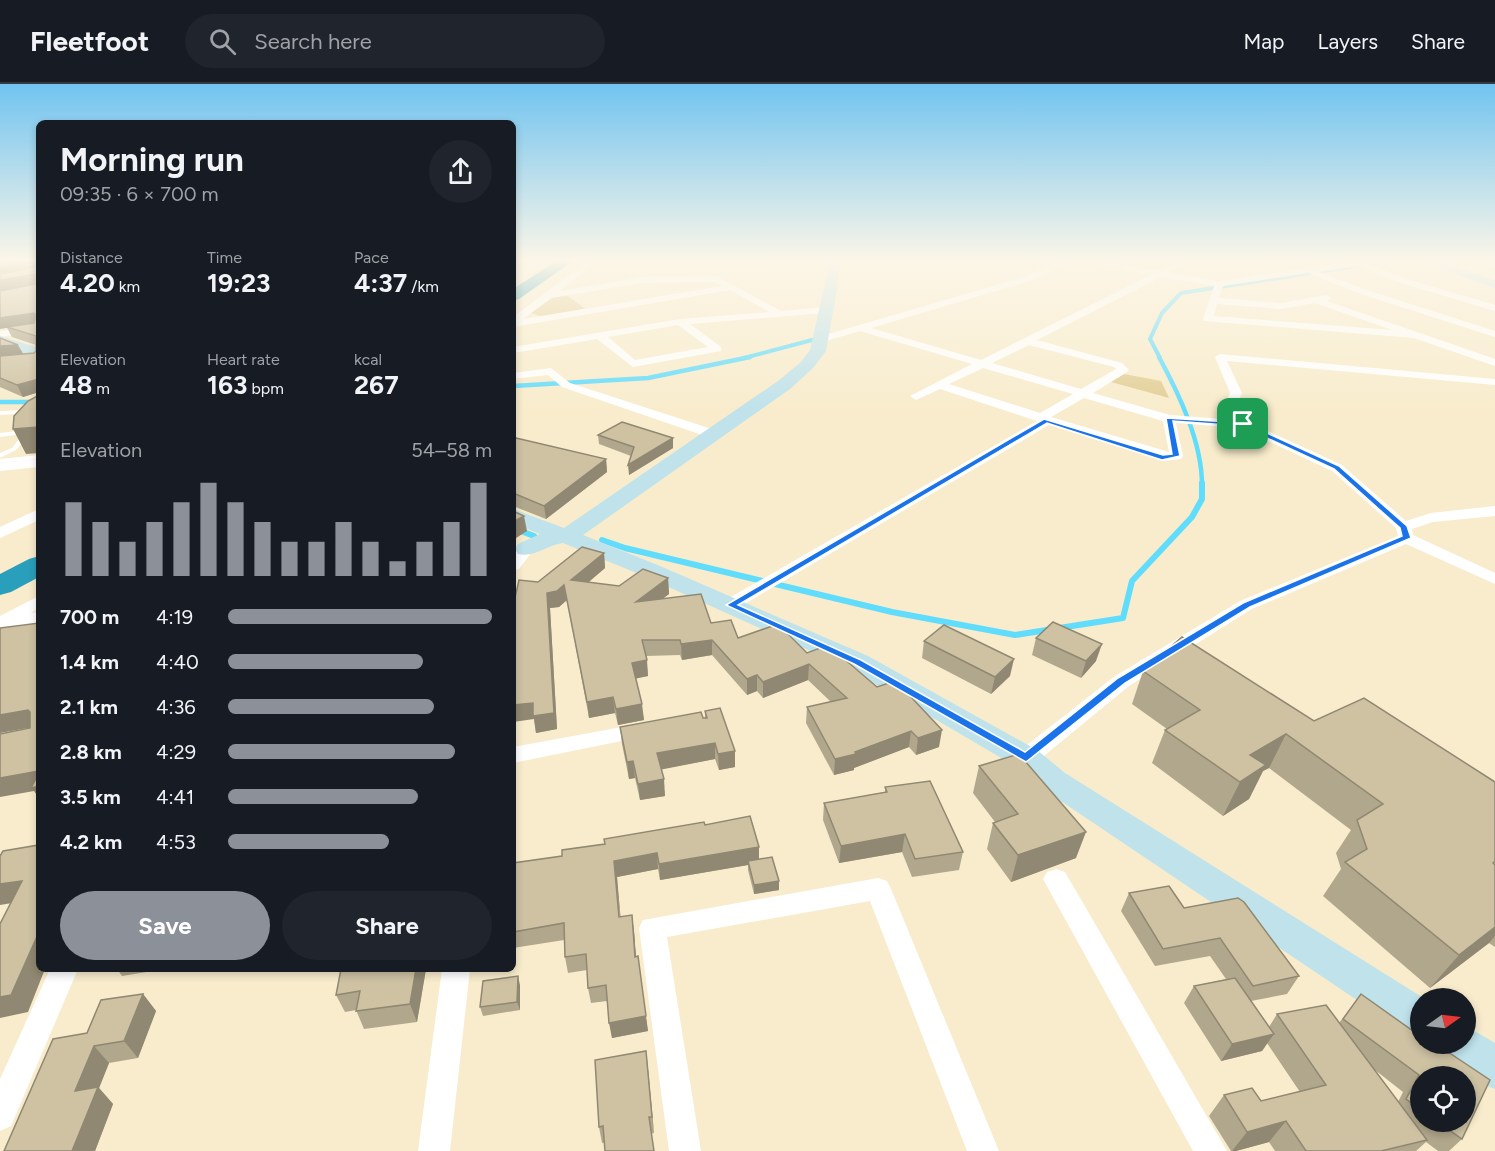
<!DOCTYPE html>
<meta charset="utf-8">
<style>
body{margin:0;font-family:Figtree,sans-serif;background:#20242c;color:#f1f3f6;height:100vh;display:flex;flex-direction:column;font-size:22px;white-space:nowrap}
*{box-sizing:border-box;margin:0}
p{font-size:20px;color:#9ea1a6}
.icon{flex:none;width:33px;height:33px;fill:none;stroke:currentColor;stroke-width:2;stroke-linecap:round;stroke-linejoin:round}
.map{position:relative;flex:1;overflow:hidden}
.panel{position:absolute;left:36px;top:36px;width:480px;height:852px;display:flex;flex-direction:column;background:#171b24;border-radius:9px;box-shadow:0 3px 9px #0003}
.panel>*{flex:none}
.needle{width:39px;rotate:76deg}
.controls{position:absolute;left:1410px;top:904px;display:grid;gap:12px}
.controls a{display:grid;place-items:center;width:66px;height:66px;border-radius:50%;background:#171b24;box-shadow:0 3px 9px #0003;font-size:30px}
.pin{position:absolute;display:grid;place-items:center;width:51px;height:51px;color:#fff;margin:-26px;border-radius:12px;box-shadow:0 3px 9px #0006}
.round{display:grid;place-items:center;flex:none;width:63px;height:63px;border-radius:32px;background:#20242c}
.head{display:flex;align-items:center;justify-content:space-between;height:102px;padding:0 24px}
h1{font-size:33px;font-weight:700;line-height:45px}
.stats{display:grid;grid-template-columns:repeat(3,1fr);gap:9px;height:102px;padding:6px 24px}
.stats div{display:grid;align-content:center}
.stats b{font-size:26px;font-weight:700}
.stats small{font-size:16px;font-weight:400}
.stats p{font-size:16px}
.chart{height:168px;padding:12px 24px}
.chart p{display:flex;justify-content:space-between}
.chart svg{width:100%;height:108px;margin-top:6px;stroke:#8c9099;stroke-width:6}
.cta{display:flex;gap:12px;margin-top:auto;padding:12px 24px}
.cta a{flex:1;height:69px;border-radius:36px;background:#8c9099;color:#fff;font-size:24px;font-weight:700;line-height:69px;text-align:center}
.cta a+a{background:#20242c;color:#f1f3f6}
ul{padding:0 24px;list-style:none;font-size:20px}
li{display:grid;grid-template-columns:96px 72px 1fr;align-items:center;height:45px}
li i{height:15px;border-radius:8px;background:#8c9099}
header{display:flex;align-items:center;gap:36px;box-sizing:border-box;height:84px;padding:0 30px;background:#171b24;border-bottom:2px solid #363941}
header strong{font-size:28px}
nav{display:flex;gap:33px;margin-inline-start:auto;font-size:21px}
.search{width:420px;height:54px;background:#20242c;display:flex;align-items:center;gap:15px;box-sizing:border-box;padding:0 21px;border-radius:33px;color:#9ea1a6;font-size:22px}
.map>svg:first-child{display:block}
.green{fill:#e2ce96}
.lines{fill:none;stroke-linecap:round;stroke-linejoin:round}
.stream-far2{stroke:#60dcfc;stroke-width:4}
.stream-far1{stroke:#60dcfc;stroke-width:4.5}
.stream{stroke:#60dcfc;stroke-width:6}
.lane{fill:#fff;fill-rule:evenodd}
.street{fill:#fff;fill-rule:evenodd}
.secondary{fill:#bfe2eb;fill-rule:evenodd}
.highway{fill:#2a9fbb;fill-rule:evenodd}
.wall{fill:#b1a78c;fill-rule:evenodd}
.shaded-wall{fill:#908872}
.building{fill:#cec2a3;stroke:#908872;stroke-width:1.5}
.route{fill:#1a73e8;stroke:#fff;stroke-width:1.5;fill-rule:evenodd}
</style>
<header>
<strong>Fleetfoot</strong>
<div class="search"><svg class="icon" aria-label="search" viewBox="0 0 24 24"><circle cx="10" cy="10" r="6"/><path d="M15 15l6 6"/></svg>Search here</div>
<nav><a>Map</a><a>Layers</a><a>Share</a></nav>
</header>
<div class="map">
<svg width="1495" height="1067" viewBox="0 0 1495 1067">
<rect width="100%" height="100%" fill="#f8eccc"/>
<g class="green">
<path d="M 565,210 L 587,226 L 542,233 L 531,229 L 552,214 Z"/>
<path d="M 1124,290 L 1161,297 L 1169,314 L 1111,298 Z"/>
</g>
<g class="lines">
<g class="stream-far2">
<path d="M 744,274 L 812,256"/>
<path d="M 1160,274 L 1150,255 L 1162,229 L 1181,209 L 1390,177"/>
</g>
<g class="stream-far1">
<path d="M 1159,273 C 1179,310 1202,358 1202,401"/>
<path d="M 513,302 L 648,294 L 750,273"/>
<path d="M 0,318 L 39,318"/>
</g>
<g class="stream">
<path d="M 513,444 L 534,452"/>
<path d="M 602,456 L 625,464 L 892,528 L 1015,551 L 1123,534 L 1132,497 L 1192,433 L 1202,415 L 1202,399"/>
</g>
<g class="lane">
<path d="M 31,326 L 33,327 L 33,329 L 0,331 L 0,327 Z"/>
<path d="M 39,333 L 39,339 L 16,366 L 0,374 L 0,369 L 12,364 L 23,350 L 0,353 L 0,349 L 26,346 L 37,334 Z"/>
<path d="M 39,371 L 39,375 L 0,379 L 0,375 Z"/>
</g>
<g class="street">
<path d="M 513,177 L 533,177 L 513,182 Z"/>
<path d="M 588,177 L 597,177 L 560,207 L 642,193 L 716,192 L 781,227 L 825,223 L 830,226 L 825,229 L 690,240 L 721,263 L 721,267 L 633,283 L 597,255 L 513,269 L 513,263 L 680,235 L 769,228 L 730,206 L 513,243 L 513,233 ZM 714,198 L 722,202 L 523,235 L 551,214 L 642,199 ZM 678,241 L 708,263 L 635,276 L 608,253 Z"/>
<path d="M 1054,177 L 1063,177 L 1053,187 L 1030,197 L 871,244 L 981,276 L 1151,191 L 1077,177 L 1097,177 L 1159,187 L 1179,177 L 1190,177 L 1169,189 L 1219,197 L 1354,177 L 1378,177 L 1368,180 L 1410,196 L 1495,221 L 1495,227 L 1404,200 L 1357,182 L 1319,188 L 1367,206 L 1495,247 L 1495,253 L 1361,210 L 1308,189 L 1223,202 L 1219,214 L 1281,219 L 1327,211 L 1332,214 L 1327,217 L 1495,275 L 1495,282 L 1414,254 L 1204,237 L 1203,235 L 1214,202 L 1161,193 L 1037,256 L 1122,279 L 1129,286 L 1127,288 L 1093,309 L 1170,331 L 1235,336 L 1227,316 L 1230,309 L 1215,273 L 1220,270 L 1495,295 L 1495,301 L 1227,277 L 1242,309 L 1239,316 L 1248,338 L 1342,381 L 1406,437 L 1431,429 L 1495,422 L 1495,432 L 1433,438 L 1412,445 L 1413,451 L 1495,489 L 1495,500 L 1406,460 L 1252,525 L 1129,602 L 1034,680 L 1026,682 L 1018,680 L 1015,674 L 1018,668 L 1115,592 L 1240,517 L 1398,452 L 1396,444 L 1332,387 L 1240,344 L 1176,339 L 1183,372 L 1181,375 L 1163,377 L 1049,341 L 736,525 L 724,525 L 721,521 L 724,517 L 1037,337 L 940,305 L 916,316 L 910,312 L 972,280 L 860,247 L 822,258 L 817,255 L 818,253 L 1024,193 L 1047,183 ZM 1315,219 L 1392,246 L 1214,232 L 1217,220 L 1281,225 ZM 1029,261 L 1114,283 L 1116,285 L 1081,305 L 992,279 ZM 983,284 L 1073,310 L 1040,329 L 949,300 ZM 1084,314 L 1163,337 L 1169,368 L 1051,333 Z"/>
<path d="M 1483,177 L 1495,177 L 1495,182 L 1484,179 Z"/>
<path d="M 39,241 L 39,247 L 0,253 L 0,247 Z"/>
<path d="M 551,284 L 570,299 L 718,347 L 720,350 L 718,353 L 708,353 L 562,303 L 548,291 L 513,295 L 513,289 Z"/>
<path d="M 39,375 L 39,383 L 0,387 L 0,379 Z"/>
<path d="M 39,425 L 39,436 L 0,454 L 0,443 Z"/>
<path d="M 526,460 L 534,465 L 519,485 L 513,486 C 513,474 513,463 526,460 Z"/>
<path d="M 39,512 L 39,524 L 31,529 L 39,528 L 39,538 L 0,545 L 0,532 Z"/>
<path d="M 644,639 L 651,641 L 655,646 L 651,651 L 513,679 L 513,663 Z"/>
<path d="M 1056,785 L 1065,788 L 1227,1067 L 1193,1067 L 1043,795 L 1047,788 Z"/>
<path d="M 878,794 L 887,797 L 891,805 L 999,1067 L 967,1067 L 870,817 L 667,853 L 701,1067 L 669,1067 L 639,844 L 643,836 Z"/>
<path d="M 50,885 L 78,885 L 11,1042 L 0,1047 L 0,995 Z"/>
<path d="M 442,885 L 470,885 L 450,1067 L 418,1067 Z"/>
</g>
<g class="secondary">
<path d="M 830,177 L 842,177 L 826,267 L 813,284 L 790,305 L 583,451 L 660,482 L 868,572 L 1037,666 L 1065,689 L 1425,915 L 1420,915 L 1420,954 L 1406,949 L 1043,705 L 1015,682 L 848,584 L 644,492 L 563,459 C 547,461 534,474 518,470 L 515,465 L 518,460 L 540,450 L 513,439 L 513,425 L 564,444 L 778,297 L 801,278 L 810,266 Z"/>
<path d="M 1418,177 L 1436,177 L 1495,196 L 1495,204 Z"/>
<path d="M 0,252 L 39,264 L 39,274 L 0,261 Z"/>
<path d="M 1466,942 L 1495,959 L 1495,1005 L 1480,999 L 1443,975 L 1437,960 L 1466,960 Z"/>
</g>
<g class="highway">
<path d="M 556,177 L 573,177 L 519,215 L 513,217 L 513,205 Z"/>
<path d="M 39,472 L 39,493 L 11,508 L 0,511 L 0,490 L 29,475 Z"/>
</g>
</g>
<g class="wall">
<path d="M 39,177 L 39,308 L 23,313 L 0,303 L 0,254 L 23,270 L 34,269 L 36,267 L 36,261 L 12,253 L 7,244 Z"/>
<path d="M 598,351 L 673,364 L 629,391 L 631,372 L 599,360 Z"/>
<path d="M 513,355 L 606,375 L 607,388 L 546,435 L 513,422 Z"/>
<path d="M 604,469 L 605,484 L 589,498 L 619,502 L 668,494 L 669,510 L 662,515 L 711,539 L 738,554 L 807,569 L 939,663 L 916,671 L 909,663 L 854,684 L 854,686 L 834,691 L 806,639 L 807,623 L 831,618 L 808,596 L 763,614 L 757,607 L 747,611 L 712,571 L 682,576 L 680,571 L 646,572 L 648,592 L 636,594 L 644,636 L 618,641 L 615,629 L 589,634 L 567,516 L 559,523 L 550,524 L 557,645 L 536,649 L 534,635 L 538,498 Z"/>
<path d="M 1036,554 L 1096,577 L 1081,594 L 1032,571 Z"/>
<path d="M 924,557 L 1010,592 L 991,610 L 922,574 Z"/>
<path d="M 1143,587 L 1314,637 L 1495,698 L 1495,863 L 1489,859 L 1430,904 L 1323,812 L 1341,785 L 1336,769 L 1351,746 L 1269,684 L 1263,687 L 1249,715 L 1223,732 L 1152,679 L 1165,646 L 1167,645 L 1132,620 Z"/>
<path d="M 705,627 L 735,667 L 735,683 L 719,686 L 715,675 L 661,685 L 665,712 L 640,716 L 635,694 L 629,695 L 622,660 L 620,643 L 705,634 Z"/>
<path d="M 979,682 L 1076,774 L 1011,798 L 987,765 L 993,739 L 995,738 L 973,709 Z"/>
<path d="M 885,703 L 963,768 L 959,786 L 912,793 L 902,768 L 839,779 L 823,736 L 824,719 L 885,708 Z"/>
<path d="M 705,741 L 759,775 L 779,797 L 779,806 L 754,810 L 748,786 L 748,781 L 660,796 L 658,785 L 617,793 L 620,833 L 634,847 L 636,873 L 648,947 L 612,954 L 607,917 L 591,919 L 588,904 L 587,886 L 568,889 L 565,873 L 564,856 L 513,864 L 513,779 L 562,772 L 605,760 Z"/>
<path d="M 1169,802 L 1184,824 L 1238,814 L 1244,818 L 1299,892 L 1287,910 L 1251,917 L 1269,943 L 1277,930 L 1326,921 L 1339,939 L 1361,910 L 1420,952 L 1420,960 L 1432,960 L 1434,962 L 1436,960 L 1490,996 L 1462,1055 L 1449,1067 L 1438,1067 L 1426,1058 L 1416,1067 L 1275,1067 L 1269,1058 L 1236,1067 L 1231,1067 L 1209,1032 L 1224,1011 L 1252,1004 L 1261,1017 L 1300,1008 L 1267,959 L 1262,967 L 1221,977 L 1184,919 L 1194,902 L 1226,895 L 1210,872 L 1155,882 L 1121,827 L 1129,809 ZM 1375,986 L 1403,1008 L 1398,1018 ZM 1420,993 L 1466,993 L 1466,1038 L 1420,1038 Z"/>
<path d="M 117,885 L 165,885 L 122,892 Z"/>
<path d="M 426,885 L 417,938 L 364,945 L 356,926 L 345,928 L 336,911 Z"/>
<path d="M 520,901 L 520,926 L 483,932 L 480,923 Z"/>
<path d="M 143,910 L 156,927 L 138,974 L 109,979 L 99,1004 L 113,1020 L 95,1067 L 4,1067 L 87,949 Z"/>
<path d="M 646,967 L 654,1049 L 602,1059 L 599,1043 Z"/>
</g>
<g class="shaded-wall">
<path d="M 15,177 L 38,177 L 39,183 L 0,190 L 0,180 Z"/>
<path d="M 36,190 L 39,200 L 0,207 L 0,196 Z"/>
<path d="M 34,229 L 39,239 L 0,245 L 0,234 Z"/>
<path d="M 18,261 L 24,271 L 0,274 L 0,262 Z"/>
<path d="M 39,295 L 39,308 L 23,313 L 17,301 Z"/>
<path d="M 39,343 L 39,369 L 26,370 L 13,345 Z"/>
<path d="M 673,354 L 673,364 L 629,391 L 628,381 Z"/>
<path d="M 606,375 L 607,388 L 546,435 L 544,422 Z"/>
<path d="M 524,432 L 527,447 L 513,456 L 513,438 Z"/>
<path d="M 604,469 L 605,484 L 573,511 L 571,496 Z"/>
<path d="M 668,494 L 669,510 L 637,534 L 636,518 Z"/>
<path d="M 564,501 L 567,516 L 559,523 L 550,524 L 557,645 L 536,649 L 534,635 L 513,638 L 513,621 L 547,509 Z"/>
<path d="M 712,556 L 712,571 L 682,576 L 681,560 Z"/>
<path d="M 1102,560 L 1096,577 L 1081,594 L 1086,577 Z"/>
<path d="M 1014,575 L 1010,592 L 991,610 L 995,593 Z"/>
<path d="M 647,576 L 648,592 L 634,595 L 632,579 Z"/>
<path d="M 809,580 L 808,596 L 763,614 L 763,598 Z"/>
<path d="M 757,591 L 757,607 L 747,611 L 747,595 Z"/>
<path d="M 613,613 L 615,629 L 589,634 L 587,618 Z"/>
<path d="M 642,620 L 644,636 L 618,641 L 616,625 Z"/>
<path d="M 28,626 L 39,642 L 0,649 L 0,631 Z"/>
<path d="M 942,646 L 939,663 L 916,671 L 918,654 Z"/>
<path d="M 911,647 L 909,663 L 854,684 L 854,686 L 834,691 L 835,675 Z"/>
<path d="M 1286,650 L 1269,684 L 1263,687 L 1249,715 L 1223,732 L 1240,698 L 1250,671 Z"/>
<path d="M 715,659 L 715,675 L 659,686 L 657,669 Z"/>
<path d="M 735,667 L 735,683 L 719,686 L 718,670 Z"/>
<path d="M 633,677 L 635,694 L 629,695 L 627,678 Z"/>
<path d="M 39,687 L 39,714 L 34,707 L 0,713 L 0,694 Z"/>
<path d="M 664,695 L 665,712 L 640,716 L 638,700 Z"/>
<path d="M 1086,748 L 1076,774 L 1011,798 L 1018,771 Z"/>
<path d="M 905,750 L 902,768 L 839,779 L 841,762 Z"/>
<path d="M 759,763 L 759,779 L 748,777 L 748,781 L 660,796 L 659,780 Z"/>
<path d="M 657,769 L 658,785 L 617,793 L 622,849 L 614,777 Z"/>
<path d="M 22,797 L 36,815 L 0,821 L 0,800 Z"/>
<path d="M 779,797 L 779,806 L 754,810 L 754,801 Z"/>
<path d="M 632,831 L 634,847 L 637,889 L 635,873 Z"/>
<path d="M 1495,843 L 1495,852 L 1489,859 L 1430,904 L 1459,871 Z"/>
<path d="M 39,848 L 39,885 L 45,885 L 28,928 L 0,934 L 0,913 Z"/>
<path d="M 416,885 L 426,885 L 417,938 L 410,920 Z"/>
<path d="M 518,892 L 520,901 L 520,926 L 517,918 Z"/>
<path d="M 143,910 L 156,927 L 138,974 L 124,957 Z"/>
<path d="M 646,932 L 648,947 L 612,954 L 609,939 Z"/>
<path d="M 1274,950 L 1262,967 L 1221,977 L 1232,960 Z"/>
<path d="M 94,962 L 109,979 L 99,1004 L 113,1020 L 95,1067 L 72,1067 L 75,1007 Z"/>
<path d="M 646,967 L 648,984 L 654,1049 L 652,1033 Z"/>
<path d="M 1286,1037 L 1269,1058 L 1236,1067 L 1232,1067 L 1247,1048 Z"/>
</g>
<g class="building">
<path d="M 0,177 L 15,177 L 0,180 Z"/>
<path d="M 36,177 L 39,177 L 39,295 L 17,301 L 0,294 L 0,272 L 34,269 L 36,267 L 36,252 L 7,243 L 34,239 L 36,231 L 34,229 L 0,234 L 0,207 L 35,200 L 36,190 L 0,196 L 0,190 L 35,183 Z"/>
<path d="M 0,254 L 18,261 L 0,262 Z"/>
<path d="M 39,311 L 39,343 L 13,345 L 14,332 L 28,317 Z"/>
<path d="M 622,338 L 673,354 L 628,381 L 634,363 L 598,351 Z"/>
<path d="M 516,354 L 606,375 L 544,422 L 513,409 L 513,355 Z"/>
<path d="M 513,427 L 524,432 L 513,438 Z"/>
<path d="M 582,463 L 604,469 L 571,496 L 619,502 L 643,485 L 668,494 L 636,518 L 701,510 L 711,539 L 731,536 L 738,554 L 778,540 L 807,569 L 828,561 L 877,603 L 895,597 L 897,598 L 942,646 L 918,654 L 911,647 L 855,668 L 856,670 L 835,675 L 807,623 L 847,614 L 809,580 L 763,598 L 757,591 L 747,595 L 712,556 L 681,560 L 680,556 L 642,556 L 647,576 L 632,579 L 642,620 L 616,625 L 613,613 L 587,618 L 564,501 L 557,507 L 547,509 L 554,629 L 533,632 L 533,619 L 513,621 L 513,522 L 519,496 L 538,498 Z"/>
<path d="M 1053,538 L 1102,560 L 1086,577 L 1036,554 Z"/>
<path d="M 39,539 L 39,687 L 0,694 L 0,650 L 30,644 L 30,628 L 28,626 L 0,631 L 0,544 Z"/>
<path d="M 944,541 L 1014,575 L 995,593 L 924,557 Z"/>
<path d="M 1182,553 L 1314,637 L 1364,614 L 1495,698 L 1495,777 L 1493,779 L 1495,781 L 1495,843 L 1459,871 L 1345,778 L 1367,765 L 1357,736 L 1383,720 L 1286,650 L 1250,671 L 1266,681 L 1240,698 L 1165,646 L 1200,626 L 1143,587 Z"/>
<path d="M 720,624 L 735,667 L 718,670 L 715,659 L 657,669 L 664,695 L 638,700 L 633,677 L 627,678 L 620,643 L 701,628 L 703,634 L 707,634 L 705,627 Z"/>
<path d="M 1019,670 L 1086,748 L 1018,771 L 993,739 L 1018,730 L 979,682 Z"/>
<path d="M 39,689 L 39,702 L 31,704 Z"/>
<path d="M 930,697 L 963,768 L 915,775 L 905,750 L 841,762 L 824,719 L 887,708 L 885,703 Z"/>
<path d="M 750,732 L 759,763 L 659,780 L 657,769 L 614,777 L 619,833 L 632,831 L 635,873 L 638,872 L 646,932 L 609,939 L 606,901 L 588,904 L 586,870 L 565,873 L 564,839 L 513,848 L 513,779 L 562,772 L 562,766 L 605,760 L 604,755 L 704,738 L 705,741 Z"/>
<path d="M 39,761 L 39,848 L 11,911 L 0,913 L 0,840 L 22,797 L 0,800 L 0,772 L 3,767 Z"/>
<path d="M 772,773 L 779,797 L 754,801 L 748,777 Z"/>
<path d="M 1169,802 L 1184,824 L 1238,814 L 1244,818 L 1299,892 L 1253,902 L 1220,854 L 1163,865 L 1129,809 Z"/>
<path d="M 341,885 L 416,885 L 410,920 L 356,927 L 360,907 L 336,911 Z"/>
<path d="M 518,892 L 517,918 L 480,923 L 483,897 Z"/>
<path d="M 1235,894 L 1274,950 L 1232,960 L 1194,902 Z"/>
<path d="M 143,910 L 124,957 L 94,962 L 75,1007 L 98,1003 L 72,1067 L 4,1067 L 53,955 L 87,949 L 101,916 Z"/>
<path d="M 1361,910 L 1420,952 L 1420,960 L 1432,960 L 1435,962 L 1436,960 L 1490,996 L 1462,1055 L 1438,1038 L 1466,1038 L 1466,993 L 1420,993 L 1420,1025 L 1406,1015 L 1419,991 L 1343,935 Z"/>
<path d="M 1326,921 L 1427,1056 L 1381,1067 L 1306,1067 L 1286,1037 L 1247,1048 L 1224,1011 L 1252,1004 L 1261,1017 L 1326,1001 L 1277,930 Z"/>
<path d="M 646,967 L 652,1033 L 649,1033 L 654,1067 L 605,1067 L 603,1042 L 599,1043 L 595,976 Z"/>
</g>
<linearGradient id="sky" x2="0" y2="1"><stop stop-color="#71c4f0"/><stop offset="0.54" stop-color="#fcf6e8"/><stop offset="1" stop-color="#fcf6e8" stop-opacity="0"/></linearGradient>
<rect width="1495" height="327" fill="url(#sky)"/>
<path class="route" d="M 1166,334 L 1245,339 L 1339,382 L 1407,442 L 1411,454 L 1250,523 L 1125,599 L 1026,678 L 854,580 L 726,521 L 1044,335 L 1163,371 L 1172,370 ZM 1173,337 L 1241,342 L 1334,385 L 1400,444 L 1402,452 L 1243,519 L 1118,594 L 1025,668 L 861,576 L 738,521 L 1047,339 L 1162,376 L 1180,372 Z"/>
</svg>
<div class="controls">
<a><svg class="needle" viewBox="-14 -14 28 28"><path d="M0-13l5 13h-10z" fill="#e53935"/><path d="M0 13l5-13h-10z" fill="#9ea1a6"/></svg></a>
<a><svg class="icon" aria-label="locate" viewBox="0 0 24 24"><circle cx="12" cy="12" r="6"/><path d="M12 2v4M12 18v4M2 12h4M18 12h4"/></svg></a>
</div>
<div class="pin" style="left:1243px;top:340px;background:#1e9e55"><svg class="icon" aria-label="arrive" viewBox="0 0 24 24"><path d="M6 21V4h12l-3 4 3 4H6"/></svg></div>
<section class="panel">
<div class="head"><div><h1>Morning run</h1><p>09:35 · 6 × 700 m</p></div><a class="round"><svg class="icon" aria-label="share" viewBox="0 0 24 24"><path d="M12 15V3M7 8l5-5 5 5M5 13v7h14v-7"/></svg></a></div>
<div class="stats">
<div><p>Distance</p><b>4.20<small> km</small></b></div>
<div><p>Time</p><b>19:23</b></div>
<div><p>Pace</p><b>4:37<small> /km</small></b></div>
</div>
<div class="stats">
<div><p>Elevation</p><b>48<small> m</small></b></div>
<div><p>Heart rate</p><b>163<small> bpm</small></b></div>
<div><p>kcal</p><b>267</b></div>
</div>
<div class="chart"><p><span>Elevation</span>54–58 m</p>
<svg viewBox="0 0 160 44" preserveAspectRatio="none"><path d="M5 44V14M15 44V22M25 44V30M35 44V22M45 44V14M55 44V6M65 44V14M75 44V22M85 44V30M95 44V30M105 44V22M115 44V30M125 44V38M135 44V30M145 44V22M155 44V6"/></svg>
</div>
<ul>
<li><b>700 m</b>4:19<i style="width:100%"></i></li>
<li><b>1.4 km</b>4:40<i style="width:74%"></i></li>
<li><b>2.1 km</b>4:36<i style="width:78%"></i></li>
<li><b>2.8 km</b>4:29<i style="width:86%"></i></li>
<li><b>3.5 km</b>4:41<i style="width:72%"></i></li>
<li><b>4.2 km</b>4:53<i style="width:61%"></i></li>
</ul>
<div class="cta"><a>Save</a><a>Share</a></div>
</section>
</div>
